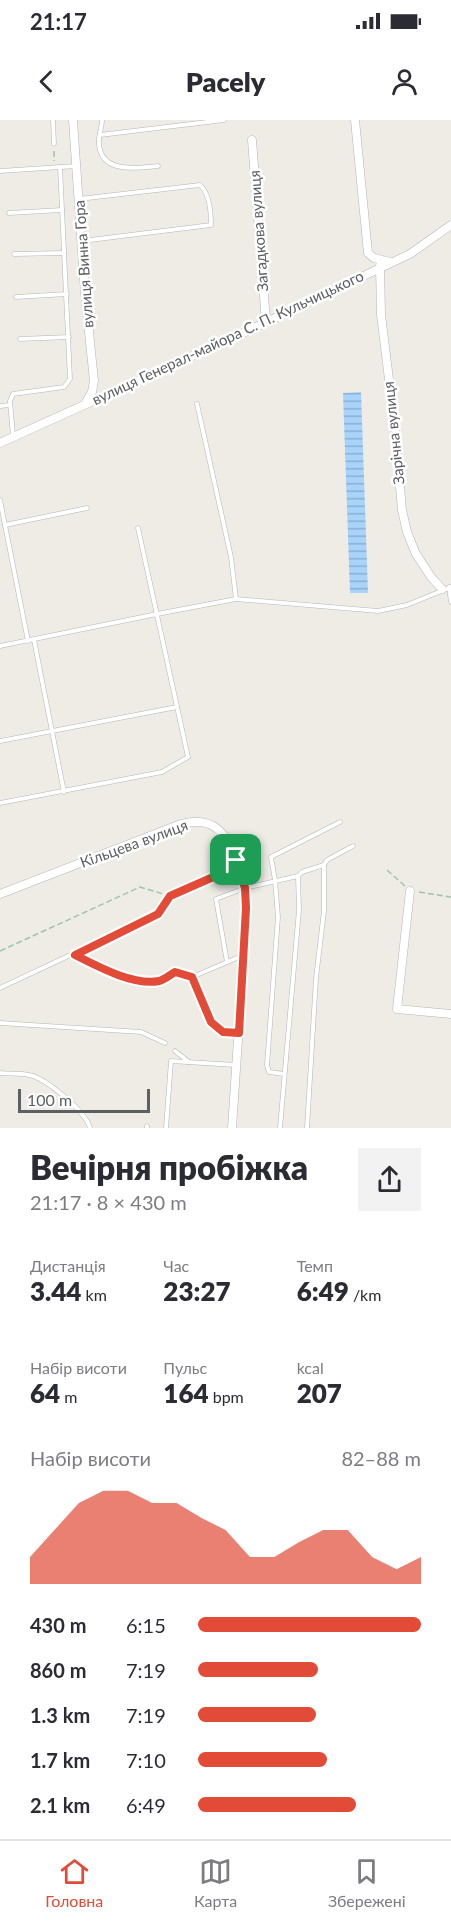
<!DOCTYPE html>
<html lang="uk">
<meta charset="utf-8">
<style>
body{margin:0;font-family:Lato,sans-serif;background:#f2f2f3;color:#2b2b33;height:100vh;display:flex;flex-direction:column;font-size:22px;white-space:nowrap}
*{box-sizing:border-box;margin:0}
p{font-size:20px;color:#7c7c81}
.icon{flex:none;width:33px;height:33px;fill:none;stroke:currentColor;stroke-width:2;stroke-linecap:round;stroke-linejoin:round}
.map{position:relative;height:1008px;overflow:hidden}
.side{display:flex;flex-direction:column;background:#fff;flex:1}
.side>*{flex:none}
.scale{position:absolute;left:18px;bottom:15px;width:132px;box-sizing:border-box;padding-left:6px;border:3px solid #5c6064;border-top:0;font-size:16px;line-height:21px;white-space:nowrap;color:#5c6064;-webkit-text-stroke:4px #fff;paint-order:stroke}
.pin{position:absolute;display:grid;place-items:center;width:51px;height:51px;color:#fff;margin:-26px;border-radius:12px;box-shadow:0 3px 9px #0006}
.round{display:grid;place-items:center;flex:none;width:63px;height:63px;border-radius:0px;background:#f2f2f3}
.head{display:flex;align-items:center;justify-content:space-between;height:102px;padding:0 30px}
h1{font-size:33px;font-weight:800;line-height:45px}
.stats{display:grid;grid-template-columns:repeat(3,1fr);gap:9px;height:102px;padding:6px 30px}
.stats div{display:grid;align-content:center}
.stats b{font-size:26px;font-weight:800}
.stats small{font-size:16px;font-weight:400}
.stats p{font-size:16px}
.chart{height:168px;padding:12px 30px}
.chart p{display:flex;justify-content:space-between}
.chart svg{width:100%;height:108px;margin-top:6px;fill:#e14b37;opacity:.7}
ul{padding:0 30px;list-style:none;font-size:20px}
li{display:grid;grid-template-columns:96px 72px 1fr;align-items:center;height:45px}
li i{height:15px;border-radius:8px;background:#e14b37}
.status{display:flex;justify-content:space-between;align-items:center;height:42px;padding:0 30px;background:#fff;direction:ltr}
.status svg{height:16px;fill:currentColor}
header{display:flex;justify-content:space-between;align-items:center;height:78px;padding:0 30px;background:#fff;font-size:27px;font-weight:800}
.menu{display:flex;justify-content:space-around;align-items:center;height:84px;border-top:2px solid #e1e1e2;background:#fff;font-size:16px;color:#7c7c81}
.menu a{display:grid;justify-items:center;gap:3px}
.menu .current{color:#e14b37}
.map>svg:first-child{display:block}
.water{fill:url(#water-rules)}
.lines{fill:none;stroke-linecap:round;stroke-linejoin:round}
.lane-casing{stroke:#b2b5b9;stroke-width:5}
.street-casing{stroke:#b2b5b9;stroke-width:9}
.path{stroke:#9cc5a9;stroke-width:1.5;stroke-dasharray:6 3;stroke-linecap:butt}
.lane{stroke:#fff;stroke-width:4}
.street{stroke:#fff;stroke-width:8}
.route-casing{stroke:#fff;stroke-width:12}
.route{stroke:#e14b37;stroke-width:8}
.labels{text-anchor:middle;stroke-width:5;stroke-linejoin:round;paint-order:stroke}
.street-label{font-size:15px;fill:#5c6064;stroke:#fff}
</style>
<div class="status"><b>21:17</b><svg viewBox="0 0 49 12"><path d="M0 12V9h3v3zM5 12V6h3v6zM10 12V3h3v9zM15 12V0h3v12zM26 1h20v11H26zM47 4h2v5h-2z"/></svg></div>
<header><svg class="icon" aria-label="back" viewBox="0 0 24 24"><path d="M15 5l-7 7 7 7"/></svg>Pacely<svg class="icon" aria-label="person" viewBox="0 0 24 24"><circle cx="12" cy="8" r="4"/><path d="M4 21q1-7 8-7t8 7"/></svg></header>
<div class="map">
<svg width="451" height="1008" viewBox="0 0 451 1008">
<defs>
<pattern id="water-rules" width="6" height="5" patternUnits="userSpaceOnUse" patternTransform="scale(1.5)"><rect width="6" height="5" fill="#a8d4fb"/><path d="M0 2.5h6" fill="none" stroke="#8cafcf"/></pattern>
</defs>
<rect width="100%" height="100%" fill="#eeece5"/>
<path class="water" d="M 361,272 L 368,473 L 350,473 L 343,273 Z"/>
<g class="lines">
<defs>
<g id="lane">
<path d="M 53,0 L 54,24"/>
<path d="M 102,0 C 102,8 98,16 99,24 C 101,54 137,48 158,46"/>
<path d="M 100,15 L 224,0"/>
<path d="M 0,51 L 76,46"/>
<path d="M 79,79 L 200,65 C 210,74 211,92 211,105 L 82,121"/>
<path d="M 9,93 L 62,90"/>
<path d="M 14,134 L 64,133"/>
<path d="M 16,177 L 67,174"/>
<path d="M 20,219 L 69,217"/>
<path d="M 197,284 L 231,437 L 236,479"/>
<path d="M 0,286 L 10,285"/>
<path d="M 13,316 L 10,281 L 13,274 L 64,267 L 70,259 L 60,47"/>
<path d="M 0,380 L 28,521"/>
<path d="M 5,405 L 87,388"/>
<path d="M 449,467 L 451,482"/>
<path d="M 34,520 L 64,672"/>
<path d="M 0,526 L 157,494 L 236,479 L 378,491 L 407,485 L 451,467"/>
<path d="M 0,621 L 177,587"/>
<path d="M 0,683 L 162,652 L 188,637 L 138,408"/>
<path d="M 227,842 L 216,779 L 245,768 L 298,756 L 302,752 L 324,745"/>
<path d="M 0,868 L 158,794"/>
<path d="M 0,903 L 141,912 L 165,923"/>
<path d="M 239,913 L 223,912 L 211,902 L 192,857 L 244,835"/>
<path d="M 175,931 L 189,942"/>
<path d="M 0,953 C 9,954 20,953 29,955 C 46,958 86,992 90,1008"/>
<path d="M 284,954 L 269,952 L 267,945 L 278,797 L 275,760 L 271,737 L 340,702"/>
<path d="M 147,1008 L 147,1006"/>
<path d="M 166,1008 L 171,941 L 236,945"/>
<path d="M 280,1008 L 299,790 L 298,756"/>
<path d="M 307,1008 L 316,858 L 324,791 L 324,745 L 327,740 L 353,726"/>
</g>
<g id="street">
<path d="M 73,0 L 85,173 L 94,261 L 92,272 L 85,284"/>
<path d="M 355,0 L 368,133 L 374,138 L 390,142"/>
<path d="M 252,20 L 266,202"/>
<path d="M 380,146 L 381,195 L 395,308 L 402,390 L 407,412 L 416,434 L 431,457 L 442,469"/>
<path d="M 0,323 L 241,214 L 410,134 L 451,105"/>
<path d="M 410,771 L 397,889 L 451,894"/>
<path d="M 0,774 L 181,704 C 190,702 200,700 209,704 C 235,714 245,764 247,788 L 232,1008"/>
</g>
</defs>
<use href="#lane" class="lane-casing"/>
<use href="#street" class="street-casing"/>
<g class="path">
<path d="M 54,31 L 54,41"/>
<path d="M 387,750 L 405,766"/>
<path d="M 419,772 L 451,777"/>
<path d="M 162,788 L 170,776 L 221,754 L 230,746"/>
<path d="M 0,831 L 140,767 L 170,776"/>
<path d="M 80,838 C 102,848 134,864 158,861 C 164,860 170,855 175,852 L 185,855"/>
</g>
<use href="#lane" class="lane"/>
<use href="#street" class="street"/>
</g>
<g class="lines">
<defs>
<path id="route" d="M 236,740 L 245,768 L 246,788 L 239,913 L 223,912 L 211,902 L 192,857 L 175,852 C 170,855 164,860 159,861 C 133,866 97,846 75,835 L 158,794 L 170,776 L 220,754 Z"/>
</defs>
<use href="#route" class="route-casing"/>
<use href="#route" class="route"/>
</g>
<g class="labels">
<g class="street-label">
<text transform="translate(259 111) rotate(-94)" y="5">Загадкова вулиця</text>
<text transform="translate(84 144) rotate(-94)" y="5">вулиця Винна Гора</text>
<text transform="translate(228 218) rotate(-25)" y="5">вулиця Генерал-майора С. П. Кульчицького</text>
<text transform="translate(394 313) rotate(-96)" y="5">Зарічна вулиця</text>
<text transform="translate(134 724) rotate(-20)" y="5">Кільцева вулиця</text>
</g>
</g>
</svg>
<div class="scale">100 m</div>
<div class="pin" style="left:236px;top:740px;background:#1e9e55"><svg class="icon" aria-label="arrive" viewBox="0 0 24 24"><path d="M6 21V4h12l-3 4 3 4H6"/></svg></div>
</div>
<section class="side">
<div class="head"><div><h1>Вечірня пробіжка</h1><p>21:17 · 8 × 430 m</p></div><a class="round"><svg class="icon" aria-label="share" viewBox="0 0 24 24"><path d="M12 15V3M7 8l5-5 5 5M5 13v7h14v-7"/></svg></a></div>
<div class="stats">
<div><p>Дистанція</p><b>3.44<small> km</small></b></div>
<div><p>Час</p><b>23:27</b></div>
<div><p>Темп</p><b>6:49<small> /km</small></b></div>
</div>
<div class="stats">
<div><p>Набір висоти</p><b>64<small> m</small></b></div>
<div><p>Пульс</p><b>164<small> bpm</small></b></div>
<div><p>kcal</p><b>207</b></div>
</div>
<div class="chart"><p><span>Набір висоти</span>82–88 m</p>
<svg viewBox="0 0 160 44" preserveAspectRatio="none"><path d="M0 44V33L10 22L20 11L30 6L40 6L50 11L60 11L70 17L80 22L90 33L100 33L110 27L120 22L130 22L140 33L150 38L160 33V44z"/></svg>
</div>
<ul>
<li><b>430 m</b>6:15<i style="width:100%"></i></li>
<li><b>860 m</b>7:19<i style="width:54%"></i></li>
<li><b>1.3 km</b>7:19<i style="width:53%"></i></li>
<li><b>1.7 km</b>7:10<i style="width:58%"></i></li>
<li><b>2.1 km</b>6:49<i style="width:71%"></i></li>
</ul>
</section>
<nav class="menu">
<a class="current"><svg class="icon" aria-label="home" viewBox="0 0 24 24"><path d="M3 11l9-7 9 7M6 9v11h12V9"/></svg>Головна</a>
<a><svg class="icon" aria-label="map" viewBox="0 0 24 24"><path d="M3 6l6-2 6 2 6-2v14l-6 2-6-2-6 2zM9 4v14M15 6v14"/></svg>Карта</a>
<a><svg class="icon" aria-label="saved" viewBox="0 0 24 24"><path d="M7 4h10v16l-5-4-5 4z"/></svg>Збережені</a>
</nav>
